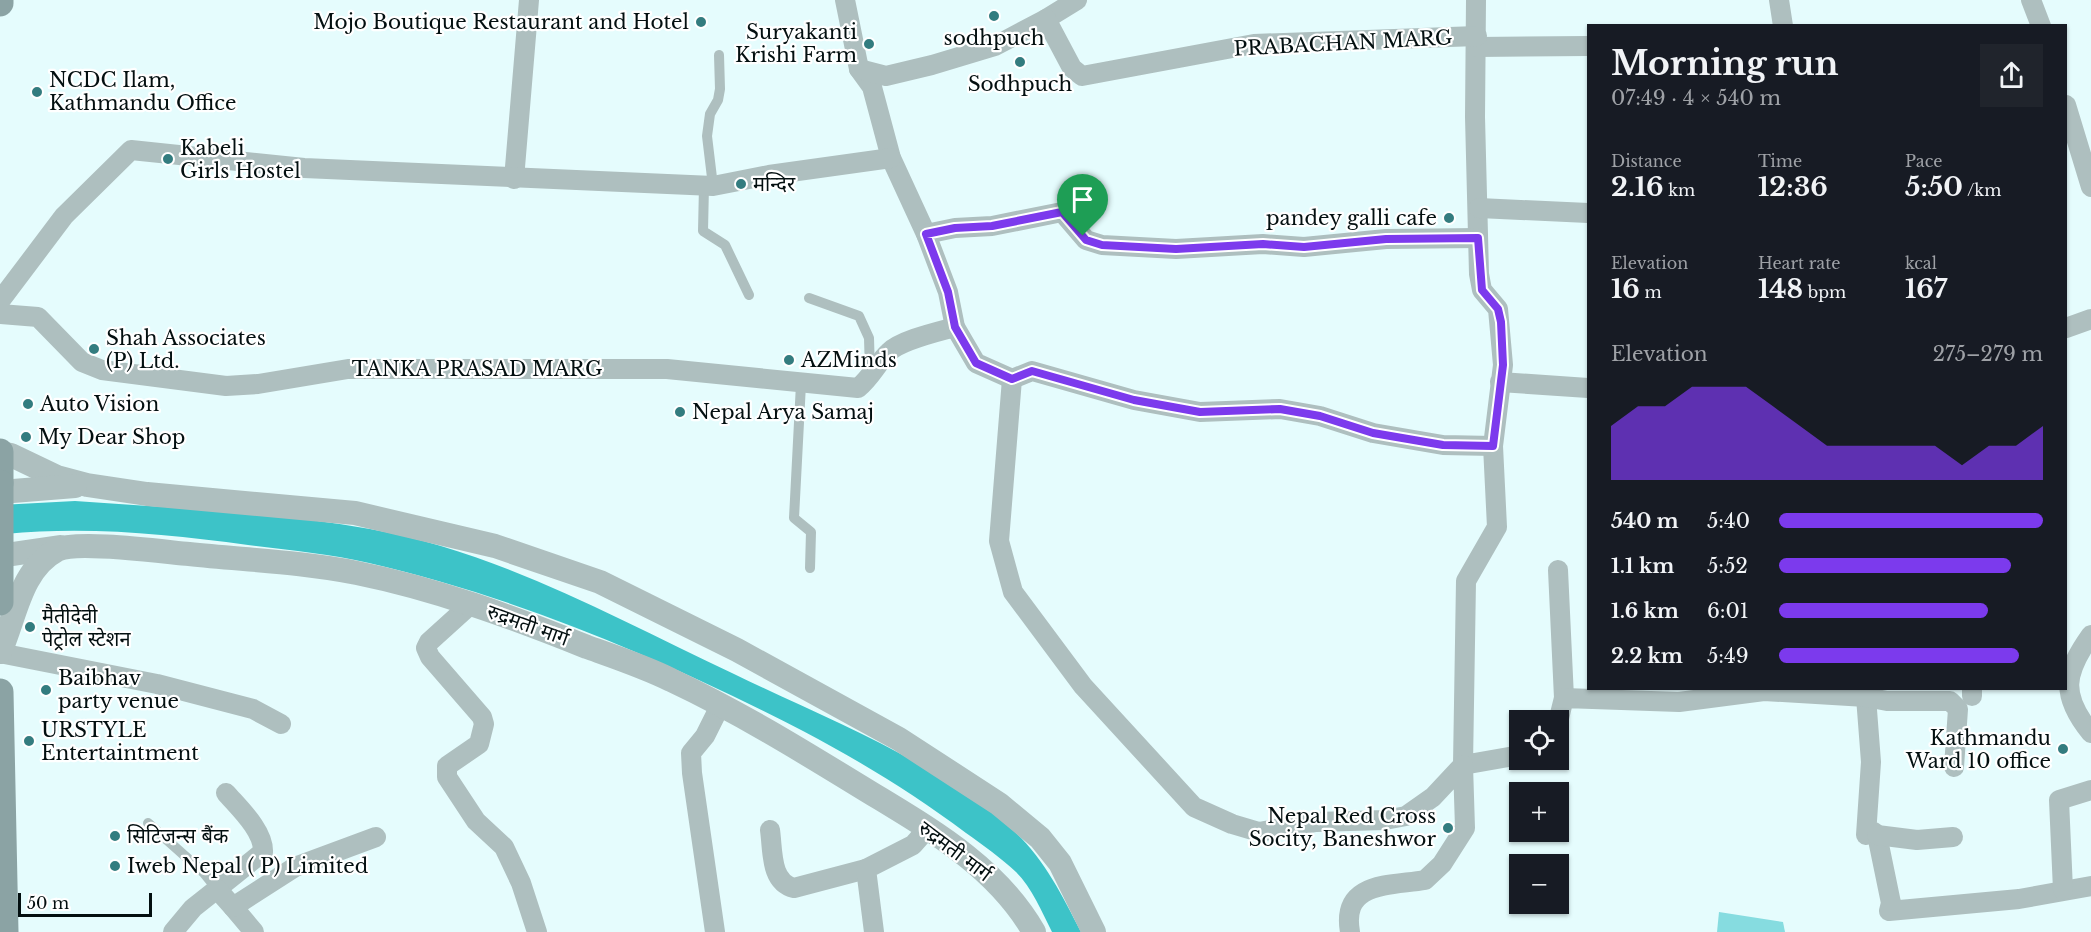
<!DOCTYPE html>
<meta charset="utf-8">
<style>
body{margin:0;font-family:"Libre Baskerville","Noto Sans Devanagari",serif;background:#20242c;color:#f1f3f6;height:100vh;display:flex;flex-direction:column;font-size:22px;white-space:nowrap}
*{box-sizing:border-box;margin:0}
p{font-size:20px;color:#9ea1a6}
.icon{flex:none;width:33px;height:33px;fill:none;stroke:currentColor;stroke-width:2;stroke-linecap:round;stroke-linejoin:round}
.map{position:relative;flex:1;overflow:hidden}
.sheet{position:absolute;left:1587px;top:24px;width:480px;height:666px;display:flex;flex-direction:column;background:#171b24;border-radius:0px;box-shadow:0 2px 4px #0004}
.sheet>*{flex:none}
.controls{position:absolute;left:1509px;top:710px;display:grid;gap:12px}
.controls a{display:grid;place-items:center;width:60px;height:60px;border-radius:0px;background:#171b24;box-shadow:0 2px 4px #0004;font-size:30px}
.scale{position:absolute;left:18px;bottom:15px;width:134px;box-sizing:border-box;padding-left:6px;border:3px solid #030f10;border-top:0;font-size:16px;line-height:21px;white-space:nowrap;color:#030f10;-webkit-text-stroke:4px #fff;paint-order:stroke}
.pin{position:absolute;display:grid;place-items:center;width:51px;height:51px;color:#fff;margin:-62px -26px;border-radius:50% 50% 50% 0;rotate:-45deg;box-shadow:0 0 6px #0007}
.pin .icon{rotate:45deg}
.round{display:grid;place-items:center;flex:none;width:63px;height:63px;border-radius:0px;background:#20242c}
.headline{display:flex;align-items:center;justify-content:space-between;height:102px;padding:0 24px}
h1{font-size:33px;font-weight:700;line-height:45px}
.metrics{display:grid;grid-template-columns:repeat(3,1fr);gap:9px;height:102px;padding:6px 24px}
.metrics div{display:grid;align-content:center}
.metrics b{font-size:26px;font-weight:700}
.metrics small{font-size:16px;font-weight:400}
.metrics p{font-size:16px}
.chart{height:168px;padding:12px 24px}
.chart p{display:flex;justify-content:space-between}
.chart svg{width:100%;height:108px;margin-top:6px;fill:#7c3aed;opacity:.7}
ul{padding:0 24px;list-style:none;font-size:20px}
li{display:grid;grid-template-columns:96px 72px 1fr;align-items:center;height:45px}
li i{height:15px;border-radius:8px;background:#7c3aed}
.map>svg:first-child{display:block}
.green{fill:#86dce0}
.water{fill:#3dc3c8}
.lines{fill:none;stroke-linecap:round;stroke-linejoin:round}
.service{stroke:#aebfbf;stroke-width:10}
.minor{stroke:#aebfbf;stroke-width:20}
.tertiary{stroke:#aebfbf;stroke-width:24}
.secondary{stroke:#8ba3a4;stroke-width:27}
.secondary-bridge{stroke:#8ba3a4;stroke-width:27}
.route-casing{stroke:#fff;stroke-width:12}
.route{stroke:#7c3aed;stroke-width:8}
.poi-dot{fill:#337c7f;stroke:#fff;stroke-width:2}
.labels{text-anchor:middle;stroke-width:4.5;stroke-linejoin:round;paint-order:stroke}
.poi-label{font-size:20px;fill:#030f10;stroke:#fff;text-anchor:start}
.street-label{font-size:20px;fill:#030f10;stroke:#fff}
</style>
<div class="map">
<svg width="2091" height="932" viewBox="0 0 2091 932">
<rect width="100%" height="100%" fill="#e5fcfd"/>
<path class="green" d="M 1719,912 L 1783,922 L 1785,932 L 1717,932 Z"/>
<path class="water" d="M 75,501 C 173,508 273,512 370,529 C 499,552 617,619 734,674 C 827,719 928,757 1007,825 C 1042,854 1061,893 1081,932 L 1052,932 C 1042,912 1032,888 1016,872 C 1001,858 983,845 966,833 C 914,794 860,761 803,731 C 665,660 520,598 369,563 C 330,554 289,550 248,545 C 167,534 87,526 5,534 L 0,505 Z"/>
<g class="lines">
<g class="service">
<path d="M 704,186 L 703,231 L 725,245 L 749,295"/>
<path d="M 713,186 L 707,136 L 710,114 L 718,100 L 720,89 L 719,55"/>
<path d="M 809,298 L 859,316 L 869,338 L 870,372"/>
<path d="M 801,384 L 794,518 L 811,532 L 810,568"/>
<path d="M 148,823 L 204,873 L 217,889"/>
</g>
<g class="minor">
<path d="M 845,0 L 859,69 L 872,87 L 891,158 L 926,234 L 948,292 L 955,327 L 976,363 L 1012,379"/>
<path d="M 1476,0 L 1475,117 L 1479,274 L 1482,290 L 1498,309 L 1503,365 L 1493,446 L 1497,527 L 1466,581 L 1463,765 L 1520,755"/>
<path d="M 1779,0 L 1783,26"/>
<path d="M 2031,0 L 2041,26"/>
<path d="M 1046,19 L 1077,0"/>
<path d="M 1477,47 L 1588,46"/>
<path d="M 859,69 L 886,76 L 932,65 L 995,46 L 1046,19 L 1072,68 L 1082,76 L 1254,44 L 1477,36"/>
<path d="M 2066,105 L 2091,187"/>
<path d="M 514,179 L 529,0"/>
<path d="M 1479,208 L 1588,213"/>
<path d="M 926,234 L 955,228 L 992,226 L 1062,212 L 1086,240 L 1102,245 L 1176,249 L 1263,244 L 1304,247 L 1386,239 L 1478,238"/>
<path d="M 0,301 L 64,216 L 131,150 L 304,168 L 713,186 L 769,175 L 891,158"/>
<path d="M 0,314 L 38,317 L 82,362 L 102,370 L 226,386 L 258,384 L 348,369 L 667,369 L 858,388 C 871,378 877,363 889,352 C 901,340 937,332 955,327"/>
<path d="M 2066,328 L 2091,319"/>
<path d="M 1012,379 L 999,541 L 1013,592 L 1083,686 L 1194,807 L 1232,824 L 1259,832 L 1316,822 L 1385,820 L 1406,816 L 1433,797 L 1463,765 L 1465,828 L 1442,864 L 1425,880 C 1390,886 1341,881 1350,932"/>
<path d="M 1012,379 L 1032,371 L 1134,400 L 1200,412 L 1280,409 L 1320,416 L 1373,433 L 1443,445 L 1493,446"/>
<path d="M 1500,382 L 1588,388"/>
<path d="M 1558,570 L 1564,698"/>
<path d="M 471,604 L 429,642 L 426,648 L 430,657 L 482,717 L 484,724 L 479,744 L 447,766 L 447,777 L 476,821 L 504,847 L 521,883 L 537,932"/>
<path d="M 2091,635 C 2064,673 2060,695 2091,733"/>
<path d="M 0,653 L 157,684 L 253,709 L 281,724"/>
<path d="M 1972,696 L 1972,688"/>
<path d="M 1866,697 L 1871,762 L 1866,835 L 1874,832 L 1877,835 L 1891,903 L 1889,911 L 2019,899 L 2091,886"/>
<path d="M 1558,722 L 1564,698 L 1679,702 L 1764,691 L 1866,697 L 1887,701 L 1950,701 L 1958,709 L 1954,767"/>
<path d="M 770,830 C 773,851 770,882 794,888 L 866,869"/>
<path d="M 1877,835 L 1917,840 L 1953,837"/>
<path d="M 217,889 L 263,852 C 264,831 239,808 226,793"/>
<path d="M 2063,890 L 2059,800 L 2091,790"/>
<path d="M 233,907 L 254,932"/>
<path d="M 173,932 L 193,908 L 217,889 L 233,907 L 295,867 L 376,837"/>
<path d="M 715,932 L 692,773 L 691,753 L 705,736 L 720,706"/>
<path d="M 874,932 L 866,869 L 913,845 L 928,828"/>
</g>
<g class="tertiary">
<path d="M 0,453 L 11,455 L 57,477 L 87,485 L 147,494 L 355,513 L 495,546 L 600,582 L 737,650 L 899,739 L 999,804 L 1040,838 L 1060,863 L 1094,932"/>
<path d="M 0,492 L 75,486"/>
<path d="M 0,556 L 60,547"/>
<path d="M 0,652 C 16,616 20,570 57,550 C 76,540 165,552 189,554 C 245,560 303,562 357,573 C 436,589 512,617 587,647 C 615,657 645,667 671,680 C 737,711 799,749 861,787 C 926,827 995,864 1034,932"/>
</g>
<g class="secondary">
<path d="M 0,3 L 0,0"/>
<path d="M 0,452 L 0,483"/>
<path d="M 0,692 L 5,932"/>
</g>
<path class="secondary-bridge" d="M 0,483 L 0,602"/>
</g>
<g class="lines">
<defs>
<path id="route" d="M 1062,212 L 1086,240 L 1102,245 L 1176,249 L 1263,244 L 1304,247 L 1386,239 L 1478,238 L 1482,290 L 1498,309 L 1501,322 L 1503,365 L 1493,446 L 1443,445 L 1373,433 L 1320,416 L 1280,409 L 1200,412 L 1134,400 L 1032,371 L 1012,379 L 976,363 L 955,327 L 948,292 L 926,234 L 955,228 L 992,226 Z"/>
</defs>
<use href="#route" class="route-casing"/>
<use href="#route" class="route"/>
</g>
<g class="poi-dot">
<circle cx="994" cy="16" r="6"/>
<circle cx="701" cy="22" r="6"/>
<circle cx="869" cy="44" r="6"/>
<circle cx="1020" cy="62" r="6"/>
<circle cx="37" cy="92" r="6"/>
<circle cx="168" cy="159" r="6"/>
<circle cx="741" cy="184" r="6"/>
<circle cx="1449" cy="218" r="6"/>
<circle cx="94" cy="349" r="6"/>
<circle cx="789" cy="360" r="6"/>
<circle cx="28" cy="404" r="6"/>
<circle cx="680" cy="412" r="6"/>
<circle cx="26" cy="437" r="6"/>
<circle cx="30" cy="627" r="6"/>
<circle cx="46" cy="690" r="6"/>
<circle cx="29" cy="741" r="6"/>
<circle cx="2063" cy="749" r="6"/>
<circle cx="1448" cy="828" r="6"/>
<circle cx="115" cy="836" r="6"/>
<circle cx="115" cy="866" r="6"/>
</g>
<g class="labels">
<g class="poi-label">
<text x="689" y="29" text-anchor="end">Mojo Boutique Restaurant and Hotel</text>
<text x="857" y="39" text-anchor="end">Suryakanti<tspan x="857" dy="23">Krishi Farm</tspan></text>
<text x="994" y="45" text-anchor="middle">sodhpuch</text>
<text x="49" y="87">NCDC Ilam,<tspan x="49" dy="23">Kathmandu Office</tspan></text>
<text x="1020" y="91" text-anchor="middle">Sodhpuch</text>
<text x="180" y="155">Kabeli<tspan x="180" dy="23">Girls Hostel</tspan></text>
<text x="753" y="191">मन्दिर</text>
<text x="1437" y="225" text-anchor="end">pandey galli cafe</text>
<text x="106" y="345">Shah Associates<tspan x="106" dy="23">(P) Ltd.</tspan></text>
<text x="801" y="367">AZMinds</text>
<text x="40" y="411">Auto Vision</text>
<text x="692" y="419">Nepal Arya Samaj</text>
<text x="38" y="444">My Dear Shop</text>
<text x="42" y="623">मैतीदेवी<tspan x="42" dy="23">पेट्रोल स्टेशन</tspan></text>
<text x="58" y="685">Baibhav<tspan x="58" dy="23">party venue</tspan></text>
<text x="41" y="737">URSTYLE<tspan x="41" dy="23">Entertaintment</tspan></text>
<text x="2051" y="745" text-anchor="end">Kathmandu<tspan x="2051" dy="23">Ward 10 office</tspan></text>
<text x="1436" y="823" text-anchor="end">Nepal Red Cross<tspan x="1436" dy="23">Socity, Baneshwor</tspan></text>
<text x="127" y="843">सिटिजन्स बैंक</text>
<text x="127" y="873">Iweb Nepal ( P) Limited</text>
</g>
<g class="street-label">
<text transform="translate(1343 43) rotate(-3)" y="7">PRABACHAN MARG</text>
<text x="477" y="376">TANKA PRASAD MARG</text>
<text transform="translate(528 625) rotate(20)" y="7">रुद्रमती मार्ग</text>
<text transform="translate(955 851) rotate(37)" y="7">रुद्रमती मार्ग</text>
</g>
</g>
</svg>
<div class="controls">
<a><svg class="icon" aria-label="locate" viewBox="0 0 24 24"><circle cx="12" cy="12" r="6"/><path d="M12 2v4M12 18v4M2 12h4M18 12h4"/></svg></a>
<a>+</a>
<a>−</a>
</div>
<div class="scale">50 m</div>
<div class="pin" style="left:1083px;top:236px;background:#1e9e55"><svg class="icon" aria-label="arrive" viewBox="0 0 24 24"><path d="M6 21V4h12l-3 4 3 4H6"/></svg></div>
<section class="sheet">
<div class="headline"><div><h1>Morning run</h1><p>07:49 · 4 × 540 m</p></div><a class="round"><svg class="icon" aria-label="share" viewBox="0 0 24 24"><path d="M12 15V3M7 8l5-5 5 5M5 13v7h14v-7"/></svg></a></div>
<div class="metrics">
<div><p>Distance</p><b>2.16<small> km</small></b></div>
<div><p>Time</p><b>12:36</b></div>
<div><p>Pace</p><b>5:50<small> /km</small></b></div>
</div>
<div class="metrics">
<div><p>Elevation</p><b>16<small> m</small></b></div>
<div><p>Heart rate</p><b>148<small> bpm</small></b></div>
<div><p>kcal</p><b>167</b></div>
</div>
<div class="chart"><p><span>Elevation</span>275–279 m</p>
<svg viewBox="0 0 160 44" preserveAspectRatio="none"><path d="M0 44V22L10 14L20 14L30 6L40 6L50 6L60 14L70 22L80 30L90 30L100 30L110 30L120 30L130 38L140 30L150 30L160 22V44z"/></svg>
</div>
<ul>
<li><b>540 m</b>5:40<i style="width:100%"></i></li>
<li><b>1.1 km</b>5:52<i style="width:88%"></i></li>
<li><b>1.6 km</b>6:01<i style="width:79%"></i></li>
<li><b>2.2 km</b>5:49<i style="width:91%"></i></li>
</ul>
</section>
</div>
